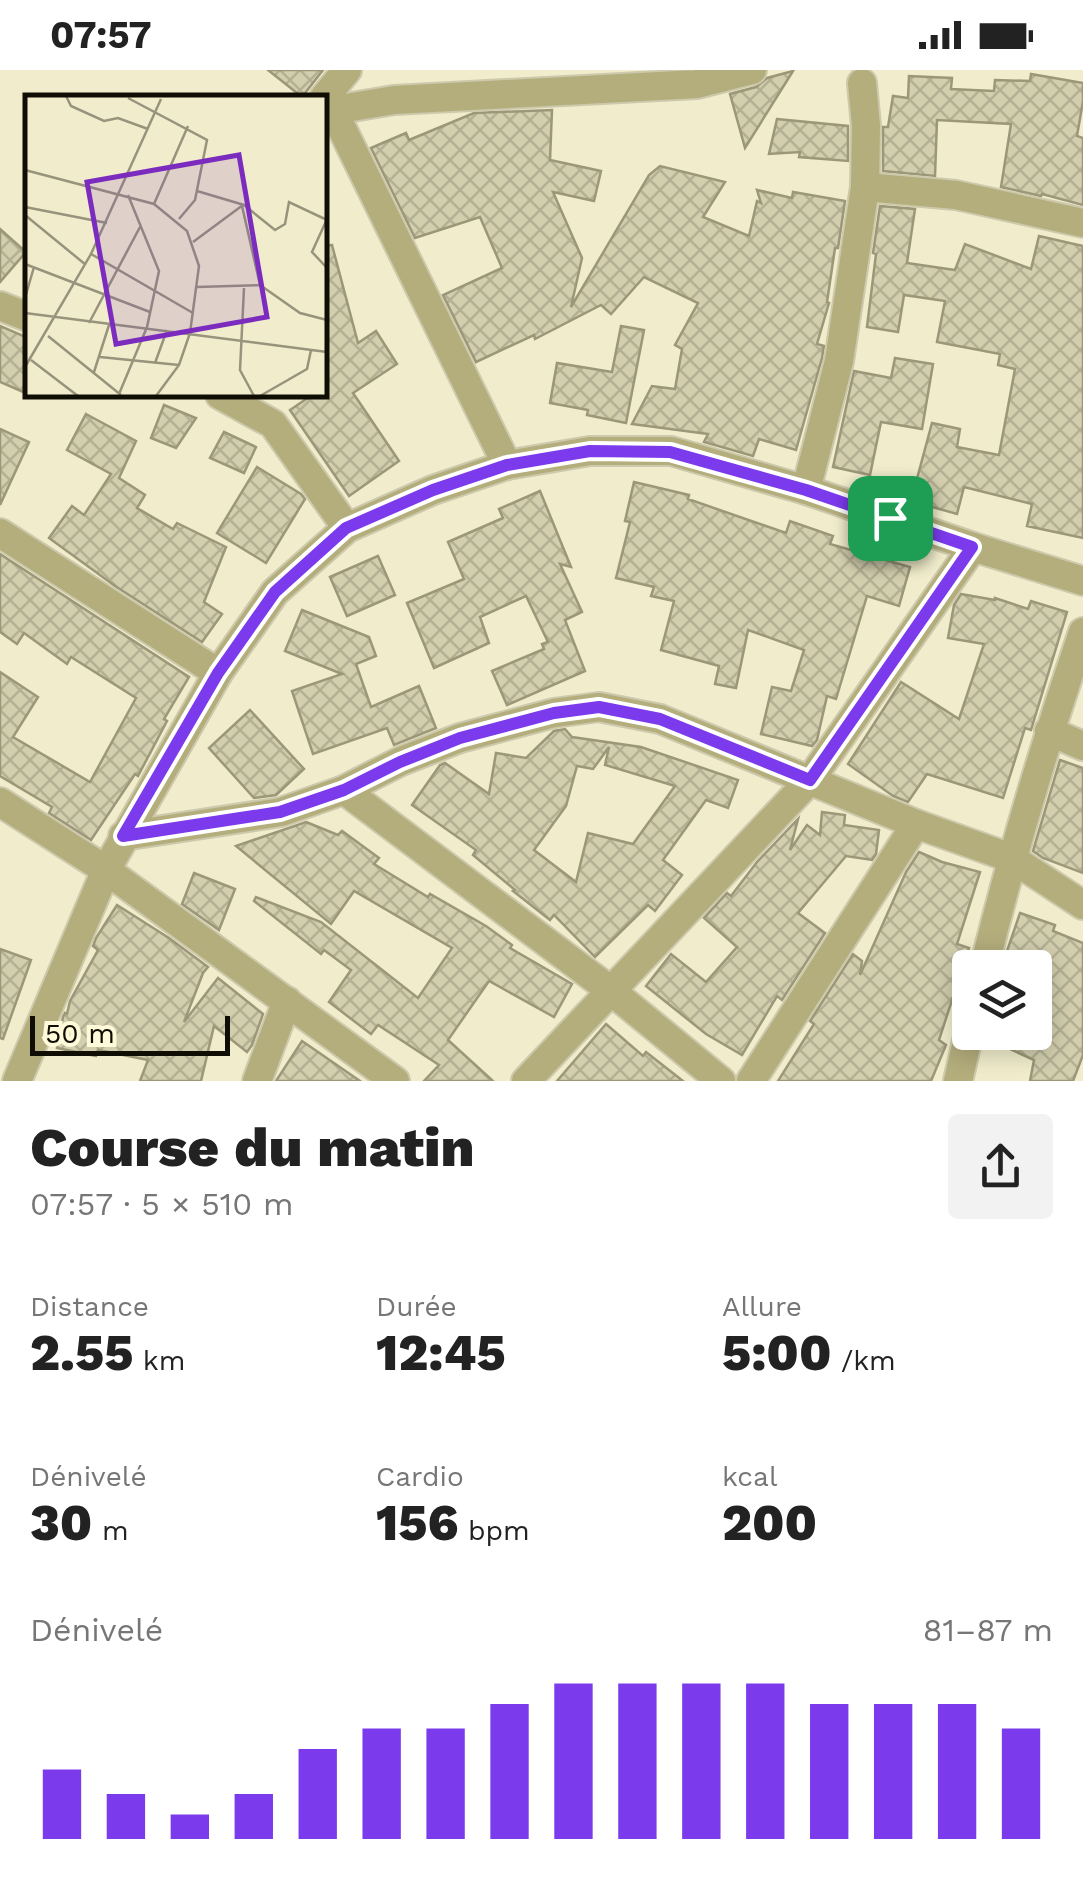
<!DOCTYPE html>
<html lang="fr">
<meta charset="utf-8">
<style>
body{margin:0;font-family:"Work Sans",sans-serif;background:#f2f2f2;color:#222;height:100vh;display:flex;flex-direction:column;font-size:38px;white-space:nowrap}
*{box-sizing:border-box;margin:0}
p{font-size:32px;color:#767676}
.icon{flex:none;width:55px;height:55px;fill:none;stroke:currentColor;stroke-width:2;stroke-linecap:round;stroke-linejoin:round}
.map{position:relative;height:1011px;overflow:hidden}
.panel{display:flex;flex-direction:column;background:#fff;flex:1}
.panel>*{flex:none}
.tools{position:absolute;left:952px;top:880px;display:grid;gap:20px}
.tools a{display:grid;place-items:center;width:100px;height:100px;border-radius:10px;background:#fff;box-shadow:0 5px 25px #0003;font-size:50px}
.scale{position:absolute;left:30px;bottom:25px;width:200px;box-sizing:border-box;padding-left:10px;border:5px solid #0f0d04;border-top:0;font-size:28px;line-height:35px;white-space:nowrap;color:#0f0d04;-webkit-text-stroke:8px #fefad9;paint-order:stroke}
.pin{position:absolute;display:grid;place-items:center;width:85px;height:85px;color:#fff;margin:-42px;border-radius:20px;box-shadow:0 5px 15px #0006}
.round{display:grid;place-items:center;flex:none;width:105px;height:105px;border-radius:10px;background:#f2f2f2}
.head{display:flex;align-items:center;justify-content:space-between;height:170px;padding:0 30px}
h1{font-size:55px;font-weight:800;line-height:75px}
.metrics{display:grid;grid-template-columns:repeat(3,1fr);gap:15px;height:170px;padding:10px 30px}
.metrics div{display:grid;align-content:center}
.metrics b{font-size:50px;font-weight:800}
.metrics small{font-size:28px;font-weight:400}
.metrics p{font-size:28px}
.chart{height:280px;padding:20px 30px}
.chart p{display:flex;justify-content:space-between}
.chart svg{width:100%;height:180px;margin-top:10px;stroke:#7c3aed;stroke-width:6}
.status{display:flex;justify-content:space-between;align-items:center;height:70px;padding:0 50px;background:#fff;direction:ltr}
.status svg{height:28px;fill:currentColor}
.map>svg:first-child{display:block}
.building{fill:url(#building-cross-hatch);stroke:#9b9778;stroke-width:2.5;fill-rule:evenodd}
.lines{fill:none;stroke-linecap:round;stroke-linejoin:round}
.minor-casing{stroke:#cdc9ac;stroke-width:32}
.minor{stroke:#b4ad7c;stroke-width:28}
.route-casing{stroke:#fff;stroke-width:20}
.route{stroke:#7c3aed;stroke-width:12}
.inset-road{fill:none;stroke:#97937c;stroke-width:2.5}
.view{fill:#7b2cbf;fill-opacity:0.15;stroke:#7b2cbf;stroke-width:5}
.inset-edge{fill:none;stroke:#0f0d04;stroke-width:5}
</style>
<div class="status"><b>07:57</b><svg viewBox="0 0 49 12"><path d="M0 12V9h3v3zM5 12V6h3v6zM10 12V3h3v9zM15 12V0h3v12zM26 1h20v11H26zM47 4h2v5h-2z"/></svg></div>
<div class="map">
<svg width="1083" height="1011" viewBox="0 0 1083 1011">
<defs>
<pattern id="building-cross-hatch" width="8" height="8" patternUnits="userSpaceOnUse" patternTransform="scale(2.5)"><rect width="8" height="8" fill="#d2ceae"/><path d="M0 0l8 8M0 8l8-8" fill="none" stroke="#b3b094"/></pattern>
</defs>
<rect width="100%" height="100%" fill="#f1edcc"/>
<g class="building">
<path d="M 268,0 L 323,0 L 302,27 Z"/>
<path d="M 793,1 L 745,78 L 730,24 L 756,17 L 767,8 Z"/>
<path d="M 1031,4 L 1083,13 L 1083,31 L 1077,66 L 1083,68 L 1083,135 L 1042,124 L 1041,126 L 1001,117 L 1011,54 L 937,50 L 935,106 L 883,101 L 883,57 L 888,57 L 893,26 L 908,28 L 909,6 L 952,8 L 951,19 L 994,21 L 995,10 L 1030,11 Z"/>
<path d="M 552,40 L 550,90 L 601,101 L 594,131 L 553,122 L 582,188 L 571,237 L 649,105 L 660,96 L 725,112 L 703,147 L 749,166 L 757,131 L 761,133 L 757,120 L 792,128 L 793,122 L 845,131 L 838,178 L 835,178 L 827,232 L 829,233 L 817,274 L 824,276 L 822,288 L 796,380 L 759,369 L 753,386 L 704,372 L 708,364 L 632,354 L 652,316 L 675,319 L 682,279 L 675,275 L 698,233 L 644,207 L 611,244 L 601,235 L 535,269 L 534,265 L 476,292 L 443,225 L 502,198 L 480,147 L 415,168 L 371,78 L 406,63 L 409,70 L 474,43 Z"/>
<path d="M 777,49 L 848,56 L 848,91 L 799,87 L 800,82 L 769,84 Z"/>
<path d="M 880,136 L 915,139 L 907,193 L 955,200 L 965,174 L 1031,199 L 1039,166 L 1083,176 L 1083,468 L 1027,456 L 1032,434 L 964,417 L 957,444 L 911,431 L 932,353 L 960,359 L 957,377 L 999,385 L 1015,299 L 998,295 L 1000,284 L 937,272 L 945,231 L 904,225 L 898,262 L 867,257 L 876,184 L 873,183 Z"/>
<path d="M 0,159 L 26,182 L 0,212 Z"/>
<path d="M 332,175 L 358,273 L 376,261 L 397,294 L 353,323 L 399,391 L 349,426 L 290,340 L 312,325 L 325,325 L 325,176 Z"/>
<path d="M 0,256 L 28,268 L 28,324 L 0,312 Z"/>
<path d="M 621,256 L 644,260 L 626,353 L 587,345 L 588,340 L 550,333 L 557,293 L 612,302 Z"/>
<path d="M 895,288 L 933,294 L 922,359 L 881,352 L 870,405 L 833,397 L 854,301 L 891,308 Z"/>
<path d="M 164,335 L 196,348 L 176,378 L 151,368 Z"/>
<path d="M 86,344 L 136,371 L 119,408 L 145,425 L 137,438 L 173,459 L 177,453 L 226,477 L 204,532 L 222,544 L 202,572 L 115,516 L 49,468 L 72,436 L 84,445 L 111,404 L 67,380 Z"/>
<path d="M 0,359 L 29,372 L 0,435 Z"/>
<path d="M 224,362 L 256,377 L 244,403 L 210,388 Z"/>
<path d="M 257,397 L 301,424 L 305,429 L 266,493 L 217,463 Z"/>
<path d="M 634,412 L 689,425 L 688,429 L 786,463 L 790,451 L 833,466 L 830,474 L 910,497 L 899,536 L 867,526 L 836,629 L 827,626 L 817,670 L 812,676 L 761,664 L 772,617 L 791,621 L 804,580 L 748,560 L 736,618 L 715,614 L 719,596 L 661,580 L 674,531 L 651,526 L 654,517 L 616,508 L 630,452 L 625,451 Z"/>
<path d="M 540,421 L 571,497 L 560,494 L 582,542 L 565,550 L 585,601 L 507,635 L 492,601 L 544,579 L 542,574 L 548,572 L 526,526 L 480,547 L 489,573 L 434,598 L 407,533 L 464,509 L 448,472 L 503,448 L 499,439 Z"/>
<path d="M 0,484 L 189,607 L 164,649 L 167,651 L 138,706 L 135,704 L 91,770 L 49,743 L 52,737 L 0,706 L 0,602 L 38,627 L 13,667 L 90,712 L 136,628 L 71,587 L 67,594 L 24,563 L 17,574 L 0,562 Z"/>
<path d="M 378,486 L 395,525 L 347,546 L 330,507 Z"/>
<path d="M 961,524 L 995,530 L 995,528 L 1028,539 L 1031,531 L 1067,542 L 1031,660 L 1025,658 L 1003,728 L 927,704 L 908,732 L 893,726 L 848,694 L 901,612 L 959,649 L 984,574 L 948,568 L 954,535 Z"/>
<path d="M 302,540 L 369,567 L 376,586 L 356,594 L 371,637 L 419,616 L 436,658 L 394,675 L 387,658 L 313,684 L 292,621 L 342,604 L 285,581 Z"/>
<path d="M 250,640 L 304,699 L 276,725 L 254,728 L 209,678 Z"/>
<path d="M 565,659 L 572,667 L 641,677 L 738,710 L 728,738 L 706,730 L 663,790 L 682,805 L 655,841 L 648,835 L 595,887 L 554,845 L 550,850 L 513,821 L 515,820 L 473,785 L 476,780 L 412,735 L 440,695 L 445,693 L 489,724 L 496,683 L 526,688 L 554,661 ZM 609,677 L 605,695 L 675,716 L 633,774 L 588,763 L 576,812 L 534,780 L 566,736 L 577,696 L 593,699 Z"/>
<path d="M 1060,690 L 1083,698 L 1083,803 L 1043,788 L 1033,781 Z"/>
<path d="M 822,742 L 845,745 L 844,755 L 879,760 L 876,784 L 872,790 L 846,786 L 798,843 L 825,863 L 782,930 L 777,926 L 742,985 L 706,964 L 646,916 L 671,884 L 706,912 L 737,877 L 704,848 L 727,823 L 731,826 L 757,792 L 798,749 L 790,780 L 807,755 L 820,765 Z"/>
<path d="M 306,752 L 338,765 L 342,761 L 379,788 L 374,794 L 428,827 L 430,824 L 486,856 L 512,875 L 510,878 L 572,914 L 554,947 L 489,911 L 448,970 L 493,1011 L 424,1011 L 439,995 L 378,955 L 371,964 L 329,932 L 351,900 L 324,880 L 321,884 L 254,831 L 256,827 L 321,852 L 418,928 L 452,878 L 354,821 L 331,854 L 236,776 Z"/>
<path d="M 919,782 L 942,792 L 980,802 L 957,874 L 969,878 L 939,970 L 946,975 L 931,1011 L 778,1011 L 814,954 L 810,951 L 853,884 L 862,891 L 860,905 L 906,802 Z"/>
<path d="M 194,803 L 235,819 L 219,860 L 182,834 Z"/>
<path d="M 117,835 L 169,868 L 208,897 L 203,903 L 184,952 L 218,908 L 263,944 L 252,975 L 247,982 L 214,956 L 201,1011 L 140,1011 L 148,990 L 98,980 L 96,986 L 57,978 L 63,947 L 65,943 L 67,944 L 70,931 L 98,880 L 93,876 L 96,868 Z"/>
<path d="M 1020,843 L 1055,855 L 1053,861 L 1083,873 L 1083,985 L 1073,1011 L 1030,1011 L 1034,990 L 986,968 L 987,962 L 1035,962 L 1035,922 L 1045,897 L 1006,884 Z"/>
<path d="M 0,879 L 31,890 L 3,969 L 0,968 Z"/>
<path d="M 606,954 L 643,986 L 646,982 L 683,1011 L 557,1011 Z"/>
<path d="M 302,971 L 318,982 L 360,1011 L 276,1011 Z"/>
</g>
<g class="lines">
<defs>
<g id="minor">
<path d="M 326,26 L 507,395"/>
<path d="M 324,28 L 347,0"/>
<path d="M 334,40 L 394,30 L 697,14 L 752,0"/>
<path d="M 865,117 L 956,125 L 1083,153"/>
<path d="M 0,236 L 28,247"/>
<path d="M 220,325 L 273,354 L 347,458"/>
<path d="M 806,420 L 839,291 L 865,117 L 866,56 L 862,13"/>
<path d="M 0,463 L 218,603"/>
<path d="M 1049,661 L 1083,676"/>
<path d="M 344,720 L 610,920 L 721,1011"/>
<path d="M 0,732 L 106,800 L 395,1011"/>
<path d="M 123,766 L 281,742 L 344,720 L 401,691 L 460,668 L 554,643 L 599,637 L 660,649 L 916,754 L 1011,788 L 1083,835"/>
<path d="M 984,898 C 1012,784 1045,673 1083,562"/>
<path d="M 17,1011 L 106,800 L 218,603 L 275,522 L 347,458 L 433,420 L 507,395 L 590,381 L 671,381 L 806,420 L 973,477 L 1083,511"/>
<path d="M 257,1011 L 287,931"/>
<path d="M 526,1011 L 810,710 L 973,477"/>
<path d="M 751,1011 L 916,754"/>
<path d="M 958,1011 L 970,958"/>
</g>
</defs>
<use href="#minor" class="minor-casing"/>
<use href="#minor" class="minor"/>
</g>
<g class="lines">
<defs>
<path id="route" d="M 590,381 L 670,382 L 806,420 L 972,477 L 810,710 L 660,649 L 599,637 L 554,643 L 460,668 L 400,692 L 344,720 L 280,742 L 123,766 L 218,603 L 275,522 L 346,458 L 433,420 L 507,395 Z"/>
</defs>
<use href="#route" class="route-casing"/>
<use href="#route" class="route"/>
</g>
<g transform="translate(25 25)">
<rect width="302" height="302" fill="#f1edcc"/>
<path class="inset-road" d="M 41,1 L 46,11 L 79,26 L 93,23 L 123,34M 103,3 L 182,45 L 170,105 L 154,124M 0,75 L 129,109 L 162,136 L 174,171 L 165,238 L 154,270 L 131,301M 172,96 L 219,110 L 250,135 L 260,129 L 264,107 L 302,125M 129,109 L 163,31M 217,111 L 235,190M 0,112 L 82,128M 0,120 L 61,170M 302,124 L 287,157 L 302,173M 168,147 L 218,110M 66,159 L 168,218M 0,169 L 125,217M 172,192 L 235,190 L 275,218 L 302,225M 219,193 L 215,275 L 229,301M 0,203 L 9,172M 0,218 L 302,257M 64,228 L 115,132M 23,241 L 96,300M 75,262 L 154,270M 6,265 L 53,301M 130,268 L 142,235M 0,272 L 66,159 L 136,4M 69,277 L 84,230M 94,299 L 122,232 L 134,176 L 103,100M 235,301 L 282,274 L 286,255"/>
<path class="view" d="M 214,60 L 242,222 L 91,249 L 62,87 Z"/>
<rect width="302" height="302" class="inset-edge"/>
</g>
</svg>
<div class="tools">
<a><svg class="icon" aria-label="layers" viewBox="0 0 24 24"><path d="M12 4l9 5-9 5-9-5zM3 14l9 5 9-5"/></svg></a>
</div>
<div class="scale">50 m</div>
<div class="pin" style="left:890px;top:448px;background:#1e9e55"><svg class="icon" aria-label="arrive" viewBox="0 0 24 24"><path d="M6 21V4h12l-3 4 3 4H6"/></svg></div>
</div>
<section class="panel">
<div class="head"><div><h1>Course du matin</h1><p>07:57 · 5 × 510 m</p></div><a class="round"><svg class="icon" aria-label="share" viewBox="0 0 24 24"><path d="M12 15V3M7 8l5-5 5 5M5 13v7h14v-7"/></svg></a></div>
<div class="metrics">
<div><p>Distance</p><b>2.55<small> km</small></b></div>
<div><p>Durée</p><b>12:45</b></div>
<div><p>Allure</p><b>5:00<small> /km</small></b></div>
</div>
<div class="metrics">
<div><p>Dénivelé</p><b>30<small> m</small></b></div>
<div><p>Cardio</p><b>156<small> bpm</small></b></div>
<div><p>kcal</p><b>200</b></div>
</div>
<div class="chart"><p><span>Dénivelé</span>81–87 m</p>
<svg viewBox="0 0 160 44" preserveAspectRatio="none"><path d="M5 44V27M15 44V33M25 44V38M35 44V33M45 44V22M55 44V17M65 44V17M75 44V11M85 44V6M95 44V6M105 44V6M115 44V6M125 44V11M135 44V11M145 44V11M155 44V17"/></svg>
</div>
</section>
